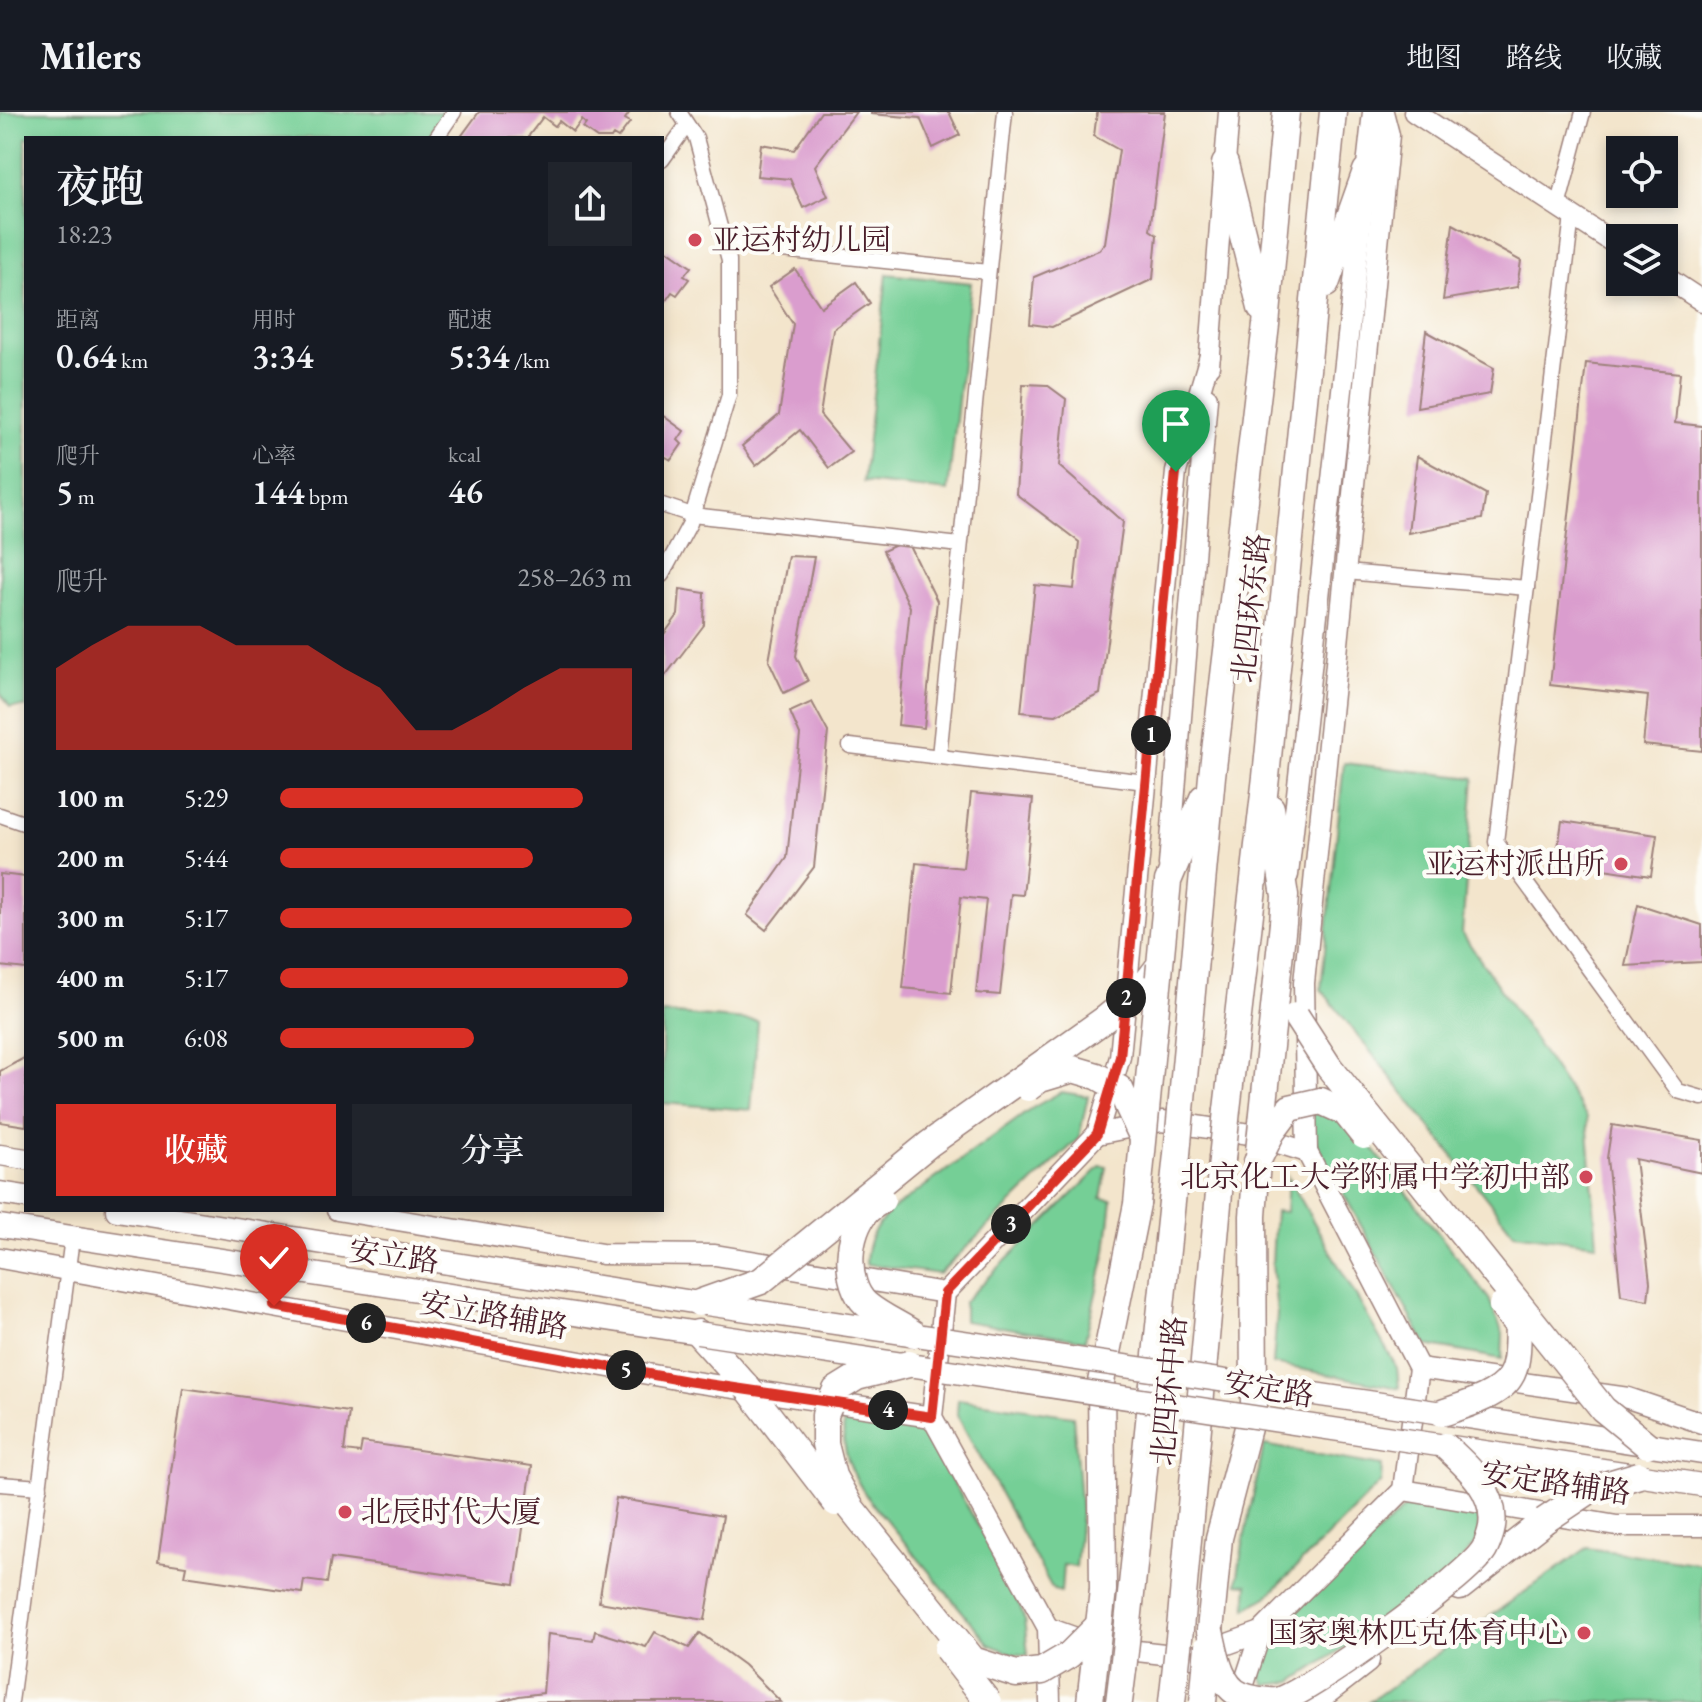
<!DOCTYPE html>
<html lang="zh">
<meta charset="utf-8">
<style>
body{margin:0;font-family:"EB Garamond","Noto Serif SC",serif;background:#20242c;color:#f1f3f6;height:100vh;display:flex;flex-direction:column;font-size:30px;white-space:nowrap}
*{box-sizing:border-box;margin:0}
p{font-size:26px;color:#9ea1a6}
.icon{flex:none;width:44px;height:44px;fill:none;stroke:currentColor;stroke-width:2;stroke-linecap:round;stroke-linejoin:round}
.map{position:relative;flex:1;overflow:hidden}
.panel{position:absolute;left:24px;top:24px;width:640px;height:1076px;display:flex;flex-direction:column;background:#171b24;border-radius:0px;box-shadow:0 4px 12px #0003}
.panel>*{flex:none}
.controls{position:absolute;left:1606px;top:24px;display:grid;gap:16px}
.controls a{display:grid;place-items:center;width:72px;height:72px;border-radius:0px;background:#171b24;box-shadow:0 4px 12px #0003;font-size:40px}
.pin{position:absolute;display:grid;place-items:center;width:68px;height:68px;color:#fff;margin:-82px -34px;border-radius:50% 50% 50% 0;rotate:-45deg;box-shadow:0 0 8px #0007}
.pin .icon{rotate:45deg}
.km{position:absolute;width:40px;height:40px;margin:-20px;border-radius:50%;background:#222;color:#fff;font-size:22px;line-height:40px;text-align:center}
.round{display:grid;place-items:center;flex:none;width:84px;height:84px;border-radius:0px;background:#20242c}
.overview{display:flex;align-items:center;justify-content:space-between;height:136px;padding:0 32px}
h1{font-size:44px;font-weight:600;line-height:60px}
.metrics{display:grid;grid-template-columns:repeat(3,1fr);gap:12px;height:136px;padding:8px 32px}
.metrics div{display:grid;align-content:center}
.metrics b{font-size:34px;font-weight:600}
.metrics small{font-size:22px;font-weight:400}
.metrics p{font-size:22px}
.chart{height:224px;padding:16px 32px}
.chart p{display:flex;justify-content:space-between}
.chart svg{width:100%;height:144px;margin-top:8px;fill:#d93025;opacity:.7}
.cta{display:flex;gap:16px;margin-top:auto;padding:16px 32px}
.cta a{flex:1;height:92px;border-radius:0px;background:#d93025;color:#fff;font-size:32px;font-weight:600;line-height:92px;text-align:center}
.cta a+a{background:#20242c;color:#f1f3f6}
ul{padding:0 32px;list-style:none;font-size:26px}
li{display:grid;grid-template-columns:128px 96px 1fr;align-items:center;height:60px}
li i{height:20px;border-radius:10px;background:#d93025}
header{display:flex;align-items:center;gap:48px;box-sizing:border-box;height:112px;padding:0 40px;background:#171b24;border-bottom:2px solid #363941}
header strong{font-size:38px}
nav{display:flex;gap:44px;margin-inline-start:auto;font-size:28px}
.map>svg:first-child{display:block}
.green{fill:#75cf96;stroke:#607760;stroke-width:2}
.building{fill:#da9dce}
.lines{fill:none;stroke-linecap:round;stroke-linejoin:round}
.street-casing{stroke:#9e827c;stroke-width:17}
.secondary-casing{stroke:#9e827c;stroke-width:23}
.primary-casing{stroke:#9e827c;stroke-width:25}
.highway-casing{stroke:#9e827c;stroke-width:29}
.street{stroke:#fff;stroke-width:14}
.secondary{stroke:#fff;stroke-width:20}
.primary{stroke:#fff;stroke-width:22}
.highway{stroke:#fff;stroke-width:26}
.primary-bridge-casing{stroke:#9e827c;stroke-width:25;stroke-linecap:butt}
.highway-bridge-casing{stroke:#9e827c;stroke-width:29;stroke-linecap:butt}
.primary-bridge{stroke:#fff;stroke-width:22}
.highway-bridge{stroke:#fff;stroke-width:26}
.route-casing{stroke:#fff;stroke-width:16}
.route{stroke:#d93025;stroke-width:10}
.poi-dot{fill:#d1495b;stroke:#fdfcf7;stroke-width:3}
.labels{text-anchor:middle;stroke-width:8;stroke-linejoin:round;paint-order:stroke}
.poi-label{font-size:30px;fill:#4a1f2b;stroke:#fdfcf7;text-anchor:end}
.street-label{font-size:30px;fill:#4a1f2b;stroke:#fdfcf7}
</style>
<header>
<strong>Milers</strong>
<nav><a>地图</a><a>路线</a><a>收藏</a></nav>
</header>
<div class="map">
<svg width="1702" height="1590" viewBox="0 0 1702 1590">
<rect width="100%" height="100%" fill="#fdfcf7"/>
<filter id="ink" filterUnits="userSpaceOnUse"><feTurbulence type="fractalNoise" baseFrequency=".0125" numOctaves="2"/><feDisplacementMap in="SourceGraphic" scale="16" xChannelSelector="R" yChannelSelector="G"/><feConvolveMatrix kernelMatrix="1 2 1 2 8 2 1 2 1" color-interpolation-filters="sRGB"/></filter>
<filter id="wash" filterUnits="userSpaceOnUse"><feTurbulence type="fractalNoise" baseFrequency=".006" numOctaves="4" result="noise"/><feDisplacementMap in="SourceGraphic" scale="32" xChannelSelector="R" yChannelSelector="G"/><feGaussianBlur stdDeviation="1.8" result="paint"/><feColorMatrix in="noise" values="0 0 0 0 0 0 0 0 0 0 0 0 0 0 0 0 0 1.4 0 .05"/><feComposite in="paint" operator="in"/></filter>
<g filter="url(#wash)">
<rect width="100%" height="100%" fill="#f3e5cc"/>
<g class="green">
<path d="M 0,0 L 454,0 L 436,26 L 26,26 L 26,595 L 10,595 L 0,581 Z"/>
<path d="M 887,162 L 971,171 L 948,379 L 863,370 Z"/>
<path d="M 1344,651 L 1474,666 L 1462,821 L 1587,1005 L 1597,1132 L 1514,1121 L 1321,877 Z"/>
<path d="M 662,901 L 758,909 L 751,998 L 662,991 Z"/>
<path d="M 1061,980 L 1088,984 L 1079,1026 L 939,1162 L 866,1152 C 867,1126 874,1116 892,1098 L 1034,995 Z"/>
<path d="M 1334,999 L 1354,1012 L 1489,1187 L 1503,1222 L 1502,1247 L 1426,1233 L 1310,1020 L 1310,1001 Z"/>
<path d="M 1101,1054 L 1107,1055 L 1101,1086 L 1112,1088 L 1106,1139 L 1085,1228 L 964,1209 L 964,1190 Z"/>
<path d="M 1288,1065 L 1397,1256 L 1399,1276 L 1273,1252 L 1277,1202 L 1272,1151 L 1275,1099 L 1286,1100 Z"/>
<path d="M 958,1287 L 1073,1304 L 1081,1400 L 1076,1455 L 1063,1453 L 1061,1480 L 1053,1478 L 957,1303 Z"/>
<path d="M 844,1306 L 923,1318 L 1012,1472 L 1024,1506 L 1028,1543 L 1014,1542 L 990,1533 L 867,1385 C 850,1359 841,1337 844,1306 Z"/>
<path d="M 1264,1333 L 1382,1354 L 1381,1370 L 1267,1485 L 1246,1497 L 1248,1473 L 1237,1472 C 1242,1425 1255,1380 1264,1333 Z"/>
<path d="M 1409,1392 L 1478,1404 L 1479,1427 L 1443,1470 L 1292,1570 L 1267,1573 L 1257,1558 L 1262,1533 L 1274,1516 Z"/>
<path d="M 1587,1436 L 1702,1452 L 1702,1590 L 1369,1590 Z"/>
</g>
<g id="blocks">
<g class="building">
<path d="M 479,0 L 630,0 L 625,7 L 630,10 L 618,26 L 613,23 L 611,26 L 597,26 L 583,16 L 586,12 L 582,8 L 573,20 L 559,9 L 555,14 L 543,5 L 527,26 L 460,26 Z"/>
<path d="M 821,0 L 856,0 L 815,54 L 828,84 L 803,96 L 790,67 L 757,64 L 761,32 L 794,38 Z"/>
<path d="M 871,0 L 949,0 L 960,23 L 933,36 L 920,6 L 871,2 Z"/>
<path d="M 1097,0 L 1165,0 L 1150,118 L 1157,123 L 1153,167 L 1052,215 L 1030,212 L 1034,165 L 1099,138 L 1105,131 L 1119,38 L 1094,24 Z"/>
<path d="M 1453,112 L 1521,149 L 1517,175 L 1443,188 Z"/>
<path d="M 667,138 L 691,155 L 684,164 L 689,167 L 677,183 L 672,180 L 665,190 L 662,188 L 662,145 Z"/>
<path d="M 795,157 L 821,195 L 856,170 L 870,191 L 833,217 L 820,303 L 851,340 L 829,356 L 800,318 L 756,354 L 742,334 L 779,303 L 793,212 L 769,175 Z"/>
<path d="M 1426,219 L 1494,256 L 1490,282 L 1417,295 Z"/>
<path d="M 1586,251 L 1680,261 L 1675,311 L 1702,314 L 1702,639 L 1643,633 L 1648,584 L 1550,573 Z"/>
<path d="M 1023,272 L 1047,273 L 1066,287 L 1059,354 L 1123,410 L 1100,582 L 1056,603 L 1021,600 L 1035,473 L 1074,477 L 1079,430 L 1016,382 Z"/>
<path d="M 662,303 L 684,319 L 678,328 L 682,332 L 671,348 L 666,345 L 662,350 Z"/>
<path d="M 1417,344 L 1486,382 L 1482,407 L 1408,421 Z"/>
<path d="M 907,428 L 937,489 L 924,616 L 898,613 L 910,495 L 883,439 Z"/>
<path d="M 788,444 L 814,445 L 796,544 L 808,569 L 784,581 L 769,549 Z"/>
<path d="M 680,477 L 705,481 L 704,513 L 662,568 L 662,525 L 678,503 Z"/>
<path d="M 812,590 L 828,620 L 814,755 L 766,818 L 747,803 L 787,746 L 800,623 L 790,600 Z"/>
<path d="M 971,681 L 1033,687 L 1023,783 L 1011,782 L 1000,883 L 976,881 L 986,788 L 961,785 L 951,881 L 903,876 L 916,751 L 963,756 Z"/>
<path d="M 1562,709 L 1657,723 L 1651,764 L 1556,750 Z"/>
<path d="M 0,762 L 26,765 L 26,857 L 0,854 Z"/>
<path d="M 1638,792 L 1702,813 L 1702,850 L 1625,854 Z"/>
<path d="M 26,945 L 26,1014 L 0,1010 L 0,959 Z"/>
<path d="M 1612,1013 L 1702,1028 L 1702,1061 L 1635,1047 L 1650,1170 L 1648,1188 L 1621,1183 L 1607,1046 Z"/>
<path d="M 183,1276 L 349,1300 L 344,1339 L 360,1341 L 362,1330 L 532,1354 L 515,1472 L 331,1446 L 327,1471 L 304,1468 L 302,1481 L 184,1464 L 186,1454 L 158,1450 Z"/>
<path d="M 616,1386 L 723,1404 L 705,1508 L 599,1490 Z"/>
<path d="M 595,1519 L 646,1535 L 655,1520 L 689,1536 L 700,1521 L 744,1553 L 781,1590 L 498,1590 L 519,1584 L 543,1581 L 548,1522 L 593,1528 Z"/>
</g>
</g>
</g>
<g filter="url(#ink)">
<use href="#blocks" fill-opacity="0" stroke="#9e827c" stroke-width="2"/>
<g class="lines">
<defs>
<g id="street">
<path d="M 436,26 L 454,0"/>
<path d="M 662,48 L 687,13"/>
<path d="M 1558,95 L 1583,0"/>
<path d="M 1572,104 L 1496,730 L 1678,979 L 1702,986"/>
<path d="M 725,132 L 988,160"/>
<path d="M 662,393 L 692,403 L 960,433"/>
<path d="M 1346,460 L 1527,476"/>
<path d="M 662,463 L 690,411 L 729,283 L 729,148 L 696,26 L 679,0"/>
<path d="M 850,634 L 1146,670"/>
<path d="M 939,644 L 1005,0"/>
<path d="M 0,703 L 26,712"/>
<path d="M 0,1372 L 40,1375"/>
<path d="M 11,1590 L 72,1126"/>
</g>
<g id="secondary">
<path d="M 1414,0 L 1620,135"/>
<path d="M 1664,164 L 1702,189"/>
<path d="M 1209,254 L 1229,0"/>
<path d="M 1169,753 L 1207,286"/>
<path d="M 1288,763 L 1373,0"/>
<path d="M 1097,1022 L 1162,1009 L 1250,1022 L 1307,1040"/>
<path d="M 0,1043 L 26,1047"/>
<path d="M 337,1098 L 602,1142 L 715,1143 L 945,1181"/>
<path d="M 0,1146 L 687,1269 L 932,1305"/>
<path d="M 1419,1256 L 1628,1286 L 1702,1311"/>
<path d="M 1403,1378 L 1617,1414 L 1702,1414"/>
<path d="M 1048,1516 L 1101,1535 L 1191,1545 L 1261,1520 L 1403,1378 L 1419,1256 L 1307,1040 L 1304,871 L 1389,23 L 1383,0"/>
<path d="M 1050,1590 L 1048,1516 L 932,1305 L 945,1181 L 1097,1022 L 1120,945 L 1176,360 L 1210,244"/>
<path d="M 1238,1590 L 1261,1520"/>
</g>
<g id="primary">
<path d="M 0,1081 L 26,1085"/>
<path d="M 117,1098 L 699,1191"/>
<path d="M 0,1114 L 698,1221"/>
<path d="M 1442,1301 L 1702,1341"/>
<path d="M 1445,1334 L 1702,1373"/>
</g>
<g id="highway">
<path d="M 1225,52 L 1261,196"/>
<path d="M 1326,172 L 1366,59"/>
<path d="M 1271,696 L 1285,784 L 1283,811"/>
<path d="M 1147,870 L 1160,853 L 1168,769 L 1203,686"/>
<path d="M 1181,998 L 1212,664 L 1266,213 L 1286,0"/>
<path d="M 1227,998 L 1266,665 L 1333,0"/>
<path d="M 698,1221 L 746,1274"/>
<path d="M 1460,1475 L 1544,1409"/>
<path d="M 1103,1478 L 1101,1270 L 1137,1092"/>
<path d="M 1128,1511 L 1177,1042"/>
<path d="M 1180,1517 L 1222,1047"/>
<path d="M 1210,1519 L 1219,1426 L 1254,1293 L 1253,1104 L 1257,1050"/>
<path d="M 1119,1590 L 1123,1558"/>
<path d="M 1172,1590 L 1175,1563"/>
<path d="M 1312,1590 L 1366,1548"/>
</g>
</defs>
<use href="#street" class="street-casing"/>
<use href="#secondary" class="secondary-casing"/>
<use href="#primary" class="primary-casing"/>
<use href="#highway" class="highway-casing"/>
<use href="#street" class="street"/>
<use href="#secondary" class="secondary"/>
<use href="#primary" class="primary"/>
<use href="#highway" class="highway"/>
<defs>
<g id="primary-bridge">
<path d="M 700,1191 L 1442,1301"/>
<path d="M 698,1221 L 1445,1334"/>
</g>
<g id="highway-bridge">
<path d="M 1296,904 L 1329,955 L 1603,1297 L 1647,1333"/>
<path d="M 1028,976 L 1040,967 L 1073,957 L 1097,964 L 1120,977 L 1142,1024"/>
<path d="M 1259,1039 L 1283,811"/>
<path d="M 1177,1042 L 1181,998"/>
<path d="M 1222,1047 L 1227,998"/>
<path d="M 1257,1050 L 1272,1020 L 1290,996 L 1321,989 L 1345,1000 L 1364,1024"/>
<path d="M 882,1088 C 878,1091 871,1095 867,1099 C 847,1120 843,1171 866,1192 C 880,1204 899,1212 914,1222"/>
<path d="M 1137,1092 L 1160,853"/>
<path d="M 699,1191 L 761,1169 L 929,1032 L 1105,907 L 1142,877"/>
<path d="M 909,1252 L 857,1265 L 836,1278 L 825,1303 L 825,1332 L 833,1364 L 851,1396 L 973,1548 L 1016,1562 L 1042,1559 L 1069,1543 L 1099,1513"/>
<path d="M 746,1274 L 836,1391"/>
<path d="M 1442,1301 C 1462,1294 1499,1284 1510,1265 C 1519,1251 1517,1229 1518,1214 L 1502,1194"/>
<path d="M 1544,1409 L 1592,1377 L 1639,1363"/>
<path d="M 1210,1519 C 1215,1540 1219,1574 1241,1583 C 1250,1587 1267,1590 1277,1589 C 1306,1583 1468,1465 1484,1438 C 1487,1433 1491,1421 1492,1415 C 1497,1380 1468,1355 1445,1334"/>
<path d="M 947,1537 L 988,1590"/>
<path d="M 1123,1558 L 1128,1511"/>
<path d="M 1175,1563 L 1180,1517"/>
<path d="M 1090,1590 L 1103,1478"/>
<path d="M 1203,1590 L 1208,1534"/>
</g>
</defs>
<use href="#primary-bridge" class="primary-bridge-casing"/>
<use href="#highway-bridge" class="highway-bridge-casing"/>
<use href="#primary-bridge" class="primary-bridge"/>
<use href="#highway-bridge" class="highway-bridge"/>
</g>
</g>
<g class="lines" filter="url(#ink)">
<defs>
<path id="route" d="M 274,1194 L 687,1269 L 932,1305 L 945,1181 L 1097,1022 L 1120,945 L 1176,360"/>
</defs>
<use href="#route" class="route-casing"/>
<use href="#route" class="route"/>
</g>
<g class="poi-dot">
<circle cx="695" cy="128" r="8"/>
<circle cx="1621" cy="752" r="8"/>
<circle cx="1586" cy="1065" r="8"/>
<circle cx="345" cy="1400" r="8"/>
<circle cx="1584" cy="1521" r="8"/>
</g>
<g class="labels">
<g class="poi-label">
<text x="711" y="138" text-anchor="start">亚运村幼儿园</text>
<text x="1605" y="762">亚运村派出所</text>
<text x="1570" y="1075">北京化工大学附属中学初中部</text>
<text x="361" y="1410" text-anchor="start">北辰时代大厦</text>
<text x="1568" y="1531">国家奥林匹克体育中心</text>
</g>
<g class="street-label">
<text transform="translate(1251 496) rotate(-84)" y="10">北四环东路</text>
<text transform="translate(394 1144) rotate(8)" y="10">安立路</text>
<text transform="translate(494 1203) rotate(10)" y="10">安立路辅路</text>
<text transform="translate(1269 1277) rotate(9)" y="10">安定路</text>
<text transform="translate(1169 1279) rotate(-85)" y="10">北四环中路</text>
<text transform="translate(1556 1371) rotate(8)" y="10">安定路辅路</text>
</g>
</g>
</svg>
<div class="controls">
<a><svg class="icon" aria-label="locate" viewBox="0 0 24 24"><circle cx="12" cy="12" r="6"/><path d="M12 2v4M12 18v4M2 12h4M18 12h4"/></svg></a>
<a><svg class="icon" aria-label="layers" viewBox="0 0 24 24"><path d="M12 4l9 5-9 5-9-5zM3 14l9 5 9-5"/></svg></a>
</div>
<div class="pin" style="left:1176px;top:360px;background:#1e9e55"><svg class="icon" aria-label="arrive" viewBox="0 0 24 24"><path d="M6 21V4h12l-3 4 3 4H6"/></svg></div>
<div class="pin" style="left:274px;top:1194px;background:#d93025"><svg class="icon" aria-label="check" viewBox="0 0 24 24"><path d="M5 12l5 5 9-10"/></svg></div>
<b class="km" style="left:1151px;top:623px">1</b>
<b class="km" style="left:1126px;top:886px">2</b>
<b class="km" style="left:1011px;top:1112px">3</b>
<b class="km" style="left:888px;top:1298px">4</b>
<b class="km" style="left:626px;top:1258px">5</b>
<b class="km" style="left:366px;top:1211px">6</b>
<section class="panel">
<div class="overview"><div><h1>夜跑</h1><p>18:23</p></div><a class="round"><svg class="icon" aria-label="share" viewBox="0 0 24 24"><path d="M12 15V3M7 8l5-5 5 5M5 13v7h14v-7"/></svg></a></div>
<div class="metrics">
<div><p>距离</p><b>0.64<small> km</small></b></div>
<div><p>用时</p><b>3:34</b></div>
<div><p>配速</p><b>5:34<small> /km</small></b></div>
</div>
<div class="metrics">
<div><p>爬升</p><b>5<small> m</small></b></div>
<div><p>心率</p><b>144<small> bpm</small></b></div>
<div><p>kcal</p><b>46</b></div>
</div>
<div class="chart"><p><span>爬升</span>258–263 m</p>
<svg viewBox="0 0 160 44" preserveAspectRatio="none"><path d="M0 44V19L10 12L20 6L30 6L40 6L50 12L60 12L70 12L80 19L90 25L100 38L110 38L120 32L130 25L140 19L150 19L160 19V44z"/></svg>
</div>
<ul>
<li><b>100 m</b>5:29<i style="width:86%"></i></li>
<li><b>200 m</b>5:44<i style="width:72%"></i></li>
<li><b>300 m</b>5:17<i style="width:100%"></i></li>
<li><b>400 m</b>5:17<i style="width:99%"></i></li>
<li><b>500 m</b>6:08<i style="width:55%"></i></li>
</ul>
<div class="cta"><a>收藏</a><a>分享</a></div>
</section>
</div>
